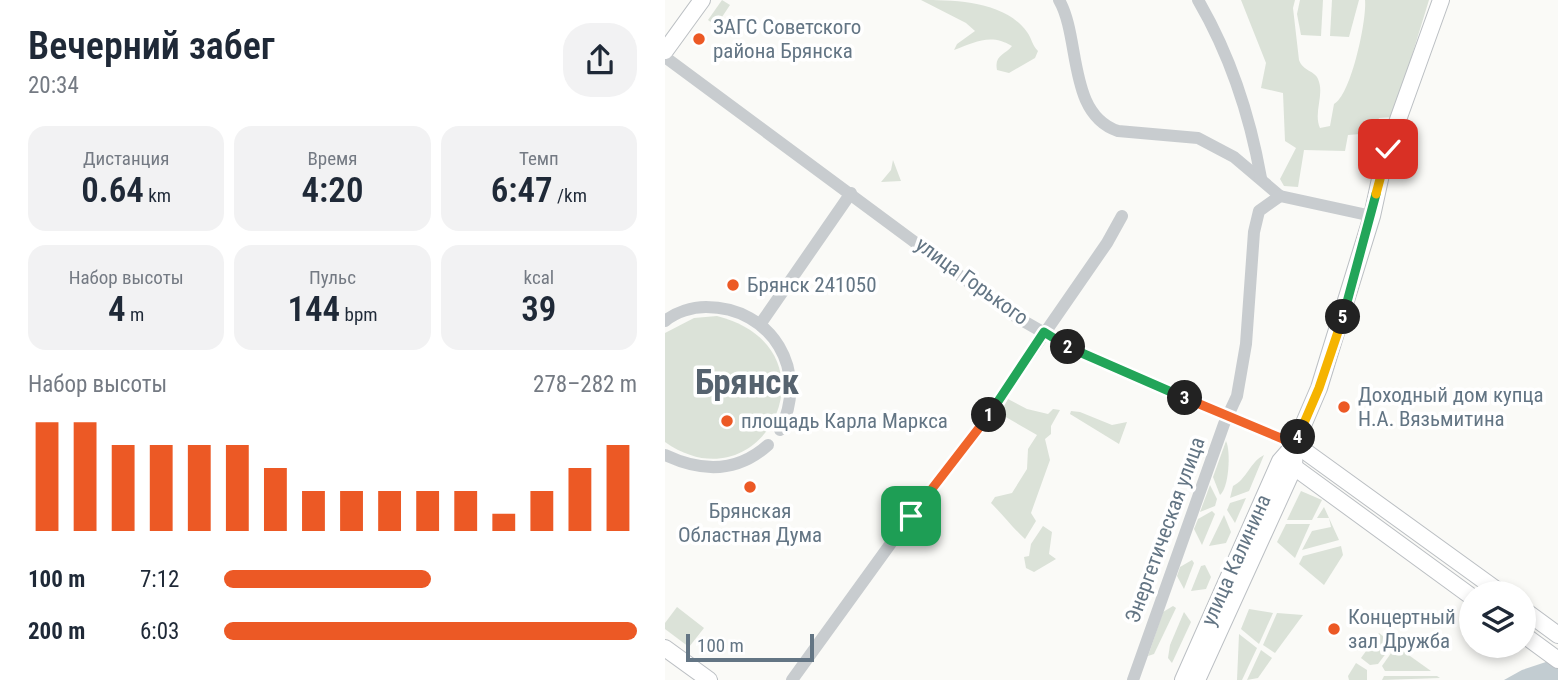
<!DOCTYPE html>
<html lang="ru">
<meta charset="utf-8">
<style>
body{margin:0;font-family:"Roboto Condensed",sans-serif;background:#f2f2f3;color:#1f2937;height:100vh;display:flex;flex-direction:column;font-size:26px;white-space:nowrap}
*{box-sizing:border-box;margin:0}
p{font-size:23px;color:#747a83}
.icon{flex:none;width:38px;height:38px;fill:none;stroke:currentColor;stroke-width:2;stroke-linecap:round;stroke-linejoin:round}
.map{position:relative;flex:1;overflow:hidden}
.side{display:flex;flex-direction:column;background:#fff;width:665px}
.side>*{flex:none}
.tools{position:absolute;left:794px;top:581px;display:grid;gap:14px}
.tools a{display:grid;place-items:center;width:77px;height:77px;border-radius:50%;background:#fff;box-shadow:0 4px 10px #0003;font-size:35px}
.scale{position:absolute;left:21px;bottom:18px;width:128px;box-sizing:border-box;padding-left:7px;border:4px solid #637584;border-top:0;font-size:19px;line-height:24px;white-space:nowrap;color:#637584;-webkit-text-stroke:5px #fff;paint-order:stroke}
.pin{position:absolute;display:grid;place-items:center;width:60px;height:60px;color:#fff;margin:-30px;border-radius:14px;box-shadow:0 4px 10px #0006}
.km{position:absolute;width:35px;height:35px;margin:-18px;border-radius:50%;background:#222;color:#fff;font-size:19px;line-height:35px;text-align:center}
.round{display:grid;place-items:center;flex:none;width:74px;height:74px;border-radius:28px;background:#f2f2f3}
.headline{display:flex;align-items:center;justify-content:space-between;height:119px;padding:0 28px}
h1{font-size:38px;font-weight:600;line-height:52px}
.stats{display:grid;grid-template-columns:repeat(3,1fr);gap:10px;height:119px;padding:7px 28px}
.stats div{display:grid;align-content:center;border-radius:18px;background:#f2f2f3;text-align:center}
.stats b{font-size:35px;font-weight:600}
.stats small{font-size:19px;font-weight:400}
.stats p{font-size:19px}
.chart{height:196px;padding:14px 28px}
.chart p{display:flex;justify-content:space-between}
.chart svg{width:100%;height:126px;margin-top:7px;stroke:#ec5925;stroke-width:6}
ul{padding:0 28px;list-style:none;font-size:23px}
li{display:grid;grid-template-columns:112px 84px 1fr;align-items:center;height:52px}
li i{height:18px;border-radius:9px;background:#ec5925}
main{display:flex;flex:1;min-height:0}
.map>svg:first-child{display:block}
.green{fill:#dbe2d8}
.water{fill:#c2ccd1}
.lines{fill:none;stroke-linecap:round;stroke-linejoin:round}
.major-casing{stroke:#bbbfc3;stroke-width:18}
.minor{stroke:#c8cccf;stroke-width:12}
.major{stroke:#fff;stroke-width:16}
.split-1-casing{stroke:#fff;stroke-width:14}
.split-2-casing{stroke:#fff;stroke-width:14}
.split-3-casing{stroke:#fff;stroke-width:14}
.split-4-casing{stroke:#fff;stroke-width:14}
.split-5-casing{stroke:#fff;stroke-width:14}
.split-6-casing{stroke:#fff;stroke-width:14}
.split-7-casing{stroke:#fff;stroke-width:14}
.split-1{stroke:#f0652b;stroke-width:9}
.split-2{stroke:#22a559;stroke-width:9}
.split-3{stroke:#22a559;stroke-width:9}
.split-4{stroke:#f0652b;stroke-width:9}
.split-5{stroke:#f5b400;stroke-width:9}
.split-6{stroke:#22a559;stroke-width:9}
.split-7{stroke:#f5b400;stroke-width:9}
.poi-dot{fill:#ec5925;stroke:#fff;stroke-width:2.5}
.labels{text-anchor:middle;stroke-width:7;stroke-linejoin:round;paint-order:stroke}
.poi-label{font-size:21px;fill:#637584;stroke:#fff;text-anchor:start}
.street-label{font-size:21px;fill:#637584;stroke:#fff}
.town-label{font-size:35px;font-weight:bold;fill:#56636f;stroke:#fff}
</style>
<main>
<section class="side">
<div class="headline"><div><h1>Вечерний забег</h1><p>20:34</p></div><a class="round"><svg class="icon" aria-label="share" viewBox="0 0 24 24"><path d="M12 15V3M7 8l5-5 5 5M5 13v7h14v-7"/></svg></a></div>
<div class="stats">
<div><p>Дистанция</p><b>0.64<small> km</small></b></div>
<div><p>Время</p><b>4:20</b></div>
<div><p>Темп</p><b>6:47<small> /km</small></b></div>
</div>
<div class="stats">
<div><p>Набор высоты</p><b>4<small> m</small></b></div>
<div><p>Пульс</p><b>144<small> bpm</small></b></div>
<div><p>kcal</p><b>39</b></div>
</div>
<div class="chart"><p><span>Набор высоты</span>278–282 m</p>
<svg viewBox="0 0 160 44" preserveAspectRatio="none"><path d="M5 44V6M15 44V6M25 44V14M35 44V14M45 44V14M55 44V14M65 44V22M75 44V30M85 44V30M95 44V30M105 44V30M115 44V30M125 44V38M135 44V30M145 44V22M155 44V14"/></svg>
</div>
<ul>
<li><b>100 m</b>7:12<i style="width:50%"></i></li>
<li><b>200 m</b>6:03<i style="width:100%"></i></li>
</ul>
</section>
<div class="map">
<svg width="893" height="680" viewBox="0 0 893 680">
<rect width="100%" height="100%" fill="#fafaf7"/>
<g class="green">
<path d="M 57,0 L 65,5 L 51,26 L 43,20 Z"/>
<path d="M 256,0 C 290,0 340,1 362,32 C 367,39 367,45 373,51 L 370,58 L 344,73 L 332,70 C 329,55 340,55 347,46 C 326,33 310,42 289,50 L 292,44 L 310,31 L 301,23 Z"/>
<path d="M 576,0 L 630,0 L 628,8 L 634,60 C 638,71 650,71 653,79 C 660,95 648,112 655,128 L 665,126 L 669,104 C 686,95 702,20 700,0 L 764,0 L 728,117 L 714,118 L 708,133 L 683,135 L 680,151 L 639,150 L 633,187 L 619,186 L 615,179 L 631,148 L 620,141 L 618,93 L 596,88 L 601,63 Z"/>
<path d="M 635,0 L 658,0 L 656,36 L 636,35 L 632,14 Z"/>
<path d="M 667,0 L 694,0 L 684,37 L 665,36 Z"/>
<path d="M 228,160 L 236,181 L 216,182 L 226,170 Z"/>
<path d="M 52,316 C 178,348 98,511 0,442 L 0,333 L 29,318 Z"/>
<path d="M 343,399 L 362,409 L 383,414 L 388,409 L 395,410 L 386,426 L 386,434 L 380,439 L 385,460 L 366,513 L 371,521 L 360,539 C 347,527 338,515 326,503 L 330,497 L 347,493 L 362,469 L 363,449 L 372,435 L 339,416 L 338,408 Z"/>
<path d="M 406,411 L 415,412 L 447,425 L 462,422 L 454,444 L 405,414 Z"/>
<path d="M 561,441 C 566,451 564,488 555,495 L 548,477 Z"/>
<path d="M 599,455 L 584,491 L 565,498 L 568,486 C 582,479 585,462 599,455 Z"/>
<path d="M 545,485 L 552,499 L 550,506 L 535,512 Z"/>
<path d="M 636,491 L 657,500 L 647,520 L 622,520 Z"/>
<path d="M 581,498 L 570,523 L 562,510 L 565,503 Z"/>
<path d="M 659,507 L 674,540 L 637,550 L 647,531 L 666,527 L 664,518 L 652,518 Z"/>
<path d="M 547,511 L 550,514 L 537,545 L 529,529 L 533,519 Z"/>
<path d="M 559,515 L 566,532 L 561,543 L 544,546 Z"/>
<path d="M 621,524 L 645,524 L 630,558 L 612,542 Z"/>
<path d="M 378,526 L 387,532 L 384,554 L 391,559 L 369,572 L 361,568 L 359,557 L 364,556 L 366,544 Z"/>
<path d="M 676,546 L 678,555 L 659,585 L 634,564 L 638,556 Z"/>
<path d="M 527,560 L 529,563 L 519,589 L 512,576 L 515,567 Z"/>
<path d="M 540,565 L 546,577 L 541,589 L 526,591 L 536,566 Z"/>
<path d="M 508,606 L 511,608 L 489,654 L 483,656 L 498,612 Z"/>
<path d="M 12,607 L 39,628 L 24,647 L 0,629 L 0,623 Z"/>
<path d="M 584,609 L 608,613 L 594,644 L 576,629 Z"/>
<path d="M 519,612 L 526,622 L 507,663 L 503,658 L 505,645 Z"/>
<path d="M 612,613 L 638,615 L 610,653 L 598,645 Z"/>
<path d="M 714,633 L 728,644 L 713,664 L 705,665 L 696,658 Z"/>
<path d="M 574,634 L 592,648 L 577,680 L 572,680 Z"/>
<path d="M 731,646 L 766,671 L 720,671 L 717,666 Z"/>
<path d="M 596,650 L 607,658 L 593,678 L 582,680 Z"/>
<path d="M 691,663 L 702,670 L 702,680 L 684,680 L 683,676 Z"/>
<path d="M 719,676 L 772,676 L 775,678 L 717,680 Z"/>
</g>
<path class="water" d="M 893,658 L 893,680 L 839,680 L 857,670 Z"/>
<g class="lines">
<defs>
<g id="major">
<path d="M 0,51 L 37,0"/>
<path d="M 630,444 L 836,593"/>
<path d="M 629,467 L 807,597"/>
<path d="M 859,610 L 893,635"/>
<path d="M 859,635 L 893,660"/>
<path d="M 0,648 L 44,680"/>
<path d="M 518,680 L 615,461 L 630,444 L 654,388 L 707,216 L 720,156 L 776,0"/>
<path d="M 532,680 L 629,467 L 630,444"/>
</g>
</defs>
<use href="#major" class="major-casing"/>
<g class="minor">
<path d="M 394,0 C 416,38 402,114 453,131 L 533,138 L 569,157 L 615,196 L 707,216"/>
<path d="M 533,0 C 565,55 585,116 596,178"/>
<path d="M 0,57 L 348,315 L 409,350 L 630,444"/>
<path d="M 0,321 C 11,312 27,307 41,307 C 107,307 145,371 115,430"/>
<path d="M 96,323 L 186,193"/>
<path d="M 0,455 C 36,472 72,473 103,445"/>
<path d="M 246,516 L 310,434 L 442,243 L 457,216"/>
<path d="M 127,680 L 229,539"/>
<path d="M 468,680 L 559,424 L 572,396 L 581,344 L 589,232 L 594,211 L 615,196"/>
</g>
<use href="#major" class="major"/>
</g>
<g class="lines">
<defs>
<path id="split-1" d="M 246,516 L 324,415"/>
<path id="split-2" d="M 324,415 L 379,332 L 403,347"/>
<path id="split-3" d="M 403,347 L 520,398"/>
<path id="split-4" d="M 520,398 L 630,444 L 633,437"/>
<path id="split-5" d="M 633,437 L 654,388 L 678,317"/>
<path id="split-6" d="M 678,317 L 711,194"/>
<path id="split-7" d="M 711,194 L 723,149"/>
</defs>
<use href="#split-1" class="split-1-casing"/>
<use href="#split-2" class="split-2-casing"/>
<use href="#split-3" class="split-3-casing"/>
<use href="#split-4" class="split-4-casing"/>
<use href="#split-5" class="split-5-casing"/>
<use href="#split-6" class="split-6-casing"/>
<use href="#split-7" class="split-7-casing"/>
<use href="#split-1" class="split-1"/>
<use href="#split-2" class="split-2"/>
<use href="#split-3" class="split-3"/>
<use href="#split-4" class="split-4"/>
<use href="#split-5" class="split-5"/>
<use href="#split-6" class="split-6"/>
<use href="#split-7" class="split-7"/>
</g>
<g class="poi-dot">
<circle cx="34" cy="39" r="7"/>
<circle cx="68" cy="285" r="7"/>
<circle cx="679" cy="407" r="7"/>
<circle cx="62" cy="421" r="7"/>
<circle cx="85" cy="487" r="7"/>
<circle cx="669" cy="629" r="7"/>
</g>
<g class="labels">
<g class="poi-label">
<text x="48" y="34">ЗАГС Советского<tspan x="48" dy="24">района Брянска</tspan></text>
<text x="82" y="292">Брянск 241050</text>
<text x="693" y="402">Доходный дом купца<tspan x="693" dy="24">Н.А. Вязьмитина</tspan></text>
<text x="76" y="428">площадь Карла Маркса</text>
<text x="85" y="518" text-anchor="middle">Брянская<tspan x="85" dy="24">Областная Дума</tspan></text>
<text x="683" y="624">Концертный<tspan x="683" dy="24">зал Дружба</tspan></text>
</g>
<g class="street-label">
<text transform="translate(307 281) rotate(36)" y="7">улица Горького</text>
<text transform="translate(500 530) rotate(-70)" y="7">Энергетическая улица</text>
<text transform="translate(571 560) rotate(-66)" y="7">улица Калинина</text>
</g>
<g class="town-label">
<text x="82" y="394">Брянск</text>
</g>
</g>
</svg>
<div class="tools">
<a><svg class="icon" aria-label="layers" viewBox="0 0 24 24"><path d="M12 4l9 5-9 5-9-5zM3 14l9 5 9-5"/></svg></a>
</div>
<div class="scale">100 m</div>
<div class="pin" style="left:246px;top:516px;background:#1e9e55"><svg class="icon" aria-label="arrive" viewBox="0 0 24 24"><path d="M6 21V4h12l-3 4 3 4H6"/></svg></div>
<div class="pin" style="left:723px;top:149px;background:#d93025"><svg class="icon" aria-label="check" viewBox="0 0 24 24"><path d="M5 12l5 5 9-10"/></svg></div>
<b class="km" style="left:324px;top:415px">1</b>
<b class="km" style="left:403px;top:347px">2</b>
<b class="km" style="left:520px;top:398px">3</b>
<b class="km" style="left:633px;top:437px">4</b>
<b class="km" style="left:678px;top:317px">5</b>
</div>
</main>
